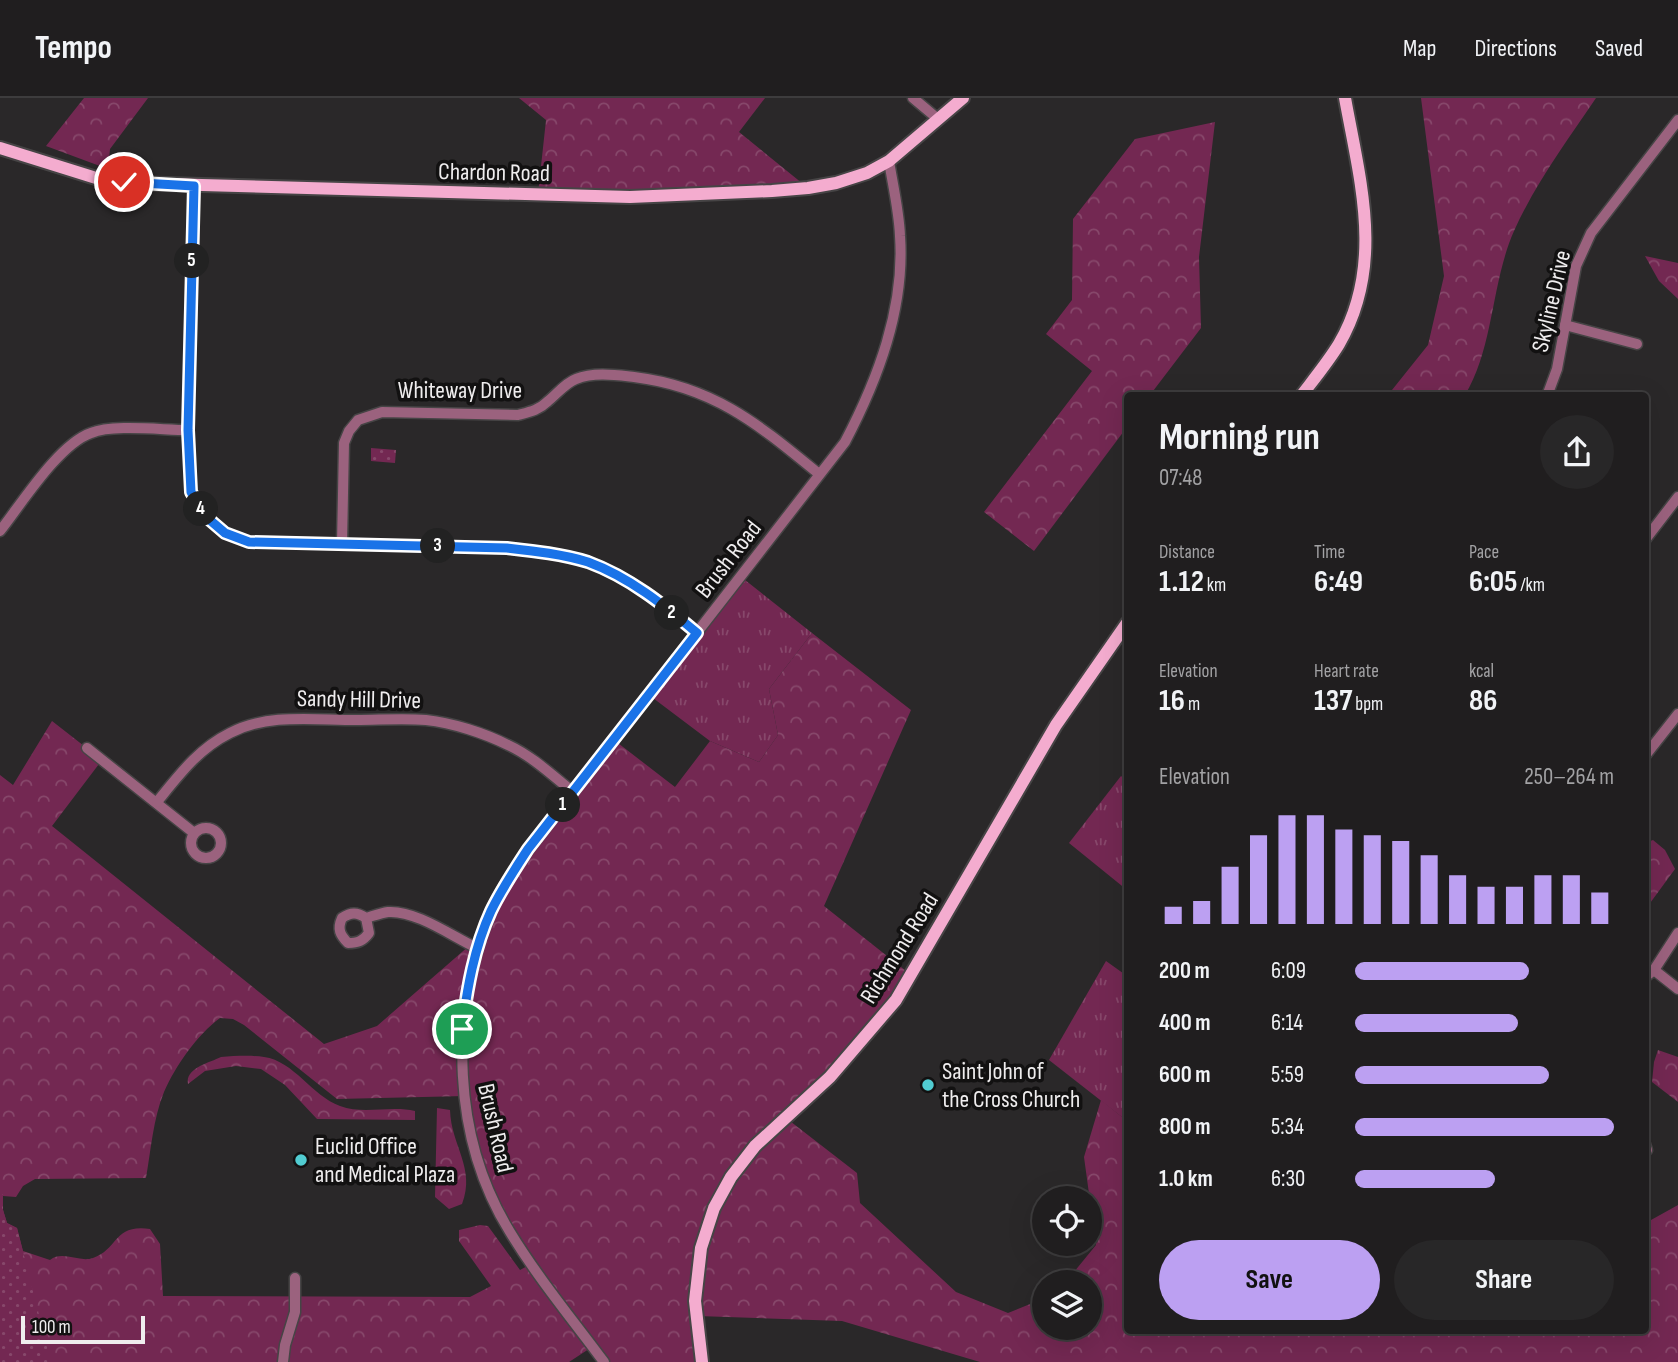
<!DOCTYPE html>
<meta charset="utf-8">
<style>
body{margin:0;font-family:"Sofia Sans Condensed",sans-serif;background:#282728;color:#f1f3f6;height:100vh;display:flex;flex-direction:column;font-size:26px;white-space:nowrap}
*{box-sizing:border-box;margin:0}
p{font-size:23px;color:#a2a2a4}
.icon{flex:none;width:38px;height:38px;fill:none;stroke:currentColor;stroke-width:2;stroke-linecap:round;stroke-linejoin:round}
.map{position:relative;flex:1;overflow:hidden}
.drawer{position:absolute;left:1124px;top:294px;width:525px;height:942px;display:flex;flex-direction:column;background:#201e1f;border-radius:7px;box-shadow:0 7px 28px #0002,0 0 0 2px #3d3c3d}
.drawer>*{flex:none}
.fabs{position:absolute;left:1032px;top:1088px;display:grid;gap:14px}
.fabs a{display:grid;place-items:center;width:70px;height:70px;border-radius:50%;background:#201e1f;box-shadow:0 7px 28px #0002,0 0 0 2px #3d3c3d;font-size:35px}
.scale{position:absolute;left:21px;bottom:18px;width:124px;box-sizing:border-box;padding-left:7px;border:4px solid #efedee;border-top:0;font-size:19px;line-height:24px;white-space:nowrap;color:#efedee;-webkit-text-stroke:5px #121111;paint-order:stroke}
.pin{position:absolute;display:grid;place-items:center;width:60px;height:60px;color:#fff;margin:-30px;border:4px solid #fff;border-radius:50%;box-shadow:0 2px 7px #0007}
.km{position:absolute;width:35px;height:35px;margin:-18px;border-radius:50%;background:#222;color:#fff;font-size:19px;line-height:35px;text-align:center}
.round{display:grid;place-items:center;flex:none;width:74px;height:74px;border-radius:37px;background:#282728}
.head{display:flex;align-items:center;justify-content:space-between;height:119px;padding:0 35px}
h1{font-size:38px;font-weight:700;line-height:52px}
.figures{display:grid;grid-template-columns:repeat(3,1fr);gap:10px;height:119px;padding:7px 35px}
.figures div{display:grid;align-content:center}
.figures b{font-size:30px;font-weight:700}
.figures small{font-size:19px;font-weight:400}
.figures p{font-size:19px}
.chart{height:196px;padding:14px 35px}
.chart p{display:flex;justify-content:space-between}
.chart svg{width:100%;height:126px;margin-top:7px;stroke:#bca0f2;stroke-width:6}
.action{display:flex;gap:14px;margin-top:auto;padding:14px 35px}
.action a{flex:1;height:80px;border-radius:42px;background:#bca0f2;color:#111;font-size:28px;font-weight:700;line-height:80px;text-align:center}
.action a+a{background:#282728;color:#f1f3f6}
ul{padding:0 35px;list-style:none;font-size:23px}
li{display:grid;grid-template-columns:112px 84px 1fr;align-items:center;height:52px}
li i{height:18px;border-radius:9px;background:#bca0f2}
header{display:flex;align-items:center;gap:42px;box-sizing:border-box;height:98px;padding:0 35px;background:#201e1f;border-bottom:2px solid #3d3c3d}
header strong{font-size:33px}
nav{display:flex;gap:38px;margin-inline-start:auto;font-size:24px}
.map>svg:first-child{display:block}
.grass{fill:url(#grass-tufts)}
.forest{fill:url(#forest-crowns);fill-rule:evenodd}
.park{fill:url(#park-dots)}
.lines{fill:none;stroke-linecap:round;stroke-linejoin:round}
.minor-casing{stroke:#464445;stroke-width:13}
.major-casing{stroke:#464445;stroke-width:16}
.minor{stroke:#9b627e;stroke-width:10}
.major{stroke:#f4accf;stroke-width:12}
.route-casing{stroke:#fff;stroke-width:14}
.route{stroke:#1a73e8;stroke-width:9}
.poi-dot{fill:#51ccd1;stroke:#121111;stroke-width:2.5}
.labels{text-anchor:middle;stroke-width:7;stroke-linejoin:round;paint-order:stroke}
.street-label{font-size:24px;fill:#efedee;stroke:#121111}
.poi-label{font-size:24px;fill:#efedee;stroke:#121111;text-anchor:start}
</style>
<header>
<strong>Tempo</strong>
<nav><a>Map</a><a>Directions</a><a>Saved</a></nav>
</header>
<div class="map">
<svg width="1678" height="1264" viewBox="0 0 1678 1264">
<defs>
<pattern id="grass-tufts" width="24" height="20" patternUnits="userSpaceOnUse" patternTransform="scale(1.75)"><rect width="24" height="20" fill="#732852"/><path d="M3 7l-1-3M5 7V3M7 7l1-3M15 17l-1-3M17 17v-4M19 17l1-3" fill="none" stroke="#87486b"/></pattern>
<pattern id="forest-crowns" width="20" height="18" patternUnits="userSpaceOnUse" patternTransform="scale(1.75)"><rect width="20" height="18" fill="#732852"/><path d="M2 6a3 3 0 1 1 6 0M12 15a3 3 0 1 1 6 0" fill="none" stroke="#87486b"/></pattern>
<pattern id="park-dots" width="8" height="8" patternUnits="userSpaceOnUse" patternTransform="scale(1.75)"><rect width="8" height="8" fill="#732852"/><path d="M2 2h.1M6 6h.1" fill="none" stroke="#87486b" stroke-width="1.8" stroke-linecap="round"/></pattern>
</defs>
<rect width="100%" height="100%" fill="#2a2829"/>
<g class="grass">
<path d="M 740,478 L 812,535 L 769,591 L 778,637 L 759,664 L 710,643 L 649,597 Z"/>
<path d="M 1121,678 L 1127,683 L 1127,792 L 1069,745 Z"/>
<path d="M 1106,863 L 1127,878 L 1127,1023 L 1049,962 Z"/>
</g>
<g class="forest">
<path d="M 84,0 L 148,0 L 110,51 L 108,71 L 46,48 Z"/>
<path d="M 519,0 L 765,0 L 739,34 L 808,90 L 538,96 L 546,22 Z"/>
<path d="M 1421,0 L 1596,0 C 1567,43 1535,86 1514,133 C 1491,185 1494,249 1465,297 L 1388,297 L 1428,247 L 1444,178 Z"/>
<path d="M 1215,24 L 1199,159 L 1201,230 L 1150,297 L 1127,298 L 1127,329 L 1034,453 L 984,414 L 1092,273 L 1046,236 L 1072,202 L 1073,121 L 1135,41 Z"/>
<path d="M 1645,158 L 1678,165 L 1678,201 L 1659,183 Z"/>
<path d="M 812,535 L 911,612 L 824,808 L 911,877 L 898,898 L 786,1020 L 857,1075 L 860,1105 L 956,1194 L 1008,1215 L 1045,1200 L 1045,1230 L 1090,1230 L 1090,1185 L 1065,1185 L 1096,1147 L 1084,1059 L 1101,1002 L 1127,1023 L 1127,1232 L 1645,1232 L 1645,1122 L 1651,1122 L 1678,1107 L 1678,1264 L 980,1264 L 842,1223 L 698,1218 L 702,1264 L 604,1264 L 592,1249 L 569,1264 L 0,1264 L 0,677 L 13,687 L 52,623 L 102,662 L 52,728 L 324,946 L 377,928 L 470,847 L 478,850 L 506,785 L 614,642 L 675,689 L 710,643 L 759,664 L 778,637 L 769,591 ZM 220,920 L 233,921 L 244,927 L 337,1001 L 465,998 L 481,1075 L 531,1166 L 520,1172 L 488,1128 L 480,1127 L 459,1132 L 459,1143 L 491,1188 L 470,1199 L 163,1198 L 160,1146 L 150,1131 C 113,1126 119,1151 93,1160 C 79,1165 63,1152 50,1162 L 23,1153 L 17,1130 L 7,1125 L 3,1112 L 3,1098 L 16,1099 L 23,1088 L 35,1081 L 146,1080 C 151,1052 153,1021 164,994 C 176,967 197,937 220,920 Z"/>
<path d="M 1653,742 L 1665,752 L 1675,771 L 1645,812 L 1645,745 Z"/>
<path d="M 1658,952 L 1678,959 L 1678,1004 L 1652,984 L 1654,964 Z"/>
<path d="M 221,959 C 235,958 251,957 264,959 C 294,963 312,998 340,1008 C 364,1017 391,1007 415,1013 L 415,1022 L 317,1021 L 285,987 L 261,971 L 236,968 L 205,973 L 188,986 C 185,970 209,965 221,959 Z"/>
<path d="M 437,1010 L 450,1012 C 451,1048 476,1070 462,1106 L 449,1111 L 435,1099 Z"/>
</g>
<g class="park">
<path d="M 371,350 L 396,352 L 395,365 L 371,363 Z"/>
<path d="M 0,1094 L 3,1097 L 3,1112 L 7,1125 L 17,1130 L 51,1264 L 0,1264 Z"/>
</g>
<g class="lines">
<defs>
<g id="minor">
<path d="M 913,0 L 938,21"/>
<path d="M 194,88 L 188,332 L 191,394 L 204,417 L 225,435 L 249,444 L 507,450 C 534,453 562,456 588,464 C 629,479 664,507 697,535"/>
<path d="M 1565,227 L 1637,246"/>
<path d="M 1547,298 L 1557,271 L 1576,168 L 1591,135 L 1678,22"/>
<path d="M 0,433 C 22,405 59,346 91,335 C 113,326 162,332 188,332"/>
<path d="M 1645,442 L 1678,399"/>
<path d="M 342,446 L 344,345 L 349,333 L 358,322 L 382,314 L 518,317 C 529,314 539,312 547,304 C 556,297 565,285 576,281 C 594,274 615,277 634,279 C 715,289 759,327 819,376"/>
<path d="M 87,650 L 194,735"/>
<path d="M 1645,658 L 1678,616"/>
<path d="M 157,704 C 179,677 198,651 230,635 C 268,615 314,622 356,622 C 379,622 403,620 426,622 C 453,625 484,635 508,647 C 532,658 552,677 573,694"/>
<circle cx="206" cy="745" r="15"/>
<path d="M 366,820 L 369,835 C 363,843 358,845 348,845 C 340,837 337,831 342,820 C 351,814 357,814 366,820 C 373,818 381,815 388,814 C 416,812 453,839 477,850"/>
<path d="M 1654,872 L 1678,891"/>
<path d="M 1645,879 L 1654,872 L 1678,835"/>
<path d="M 1645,1046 L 1647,1052"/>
<path d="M 283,1264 L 285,1247 L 295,1214 L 295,1180"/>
<path d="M 604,1264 C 572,1221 538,1180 510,1134 C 452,1040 449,917 490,816 C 499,793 515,772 528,752 L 845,344 C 878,281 905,210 900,138 C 899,113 893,88 889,63"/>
</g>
<g id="major">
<path d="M 0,50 L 96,80 L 130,85 L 630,99 L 772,93 L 808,90 L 836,85 L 867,75 L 889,63 L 963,0"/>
<path d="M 1301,298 C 1314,281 1328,264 1339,246 C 1385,167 1360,83 1345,0"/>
<path d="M 702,1264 L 695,1203 L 701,1150 L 714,1110 L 731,1079 L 755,1048 L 830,979 L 896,902 L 1056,627 L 1127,525"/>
</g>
</defs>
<use href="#minor" class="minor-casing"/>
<use href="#major" class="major-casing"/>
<use href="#minor" class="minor"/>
<use href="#major" class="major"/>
</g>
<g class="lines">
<defs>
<path id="route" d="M 124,84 L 194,88 L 188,332 L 191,394 L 204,417 L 225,435 L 249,444 L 507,450 C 534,453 562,456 588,464 C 629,479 664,507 697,535 L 528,751 C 515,771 501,792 491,813 C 474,850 467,891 462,931"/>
</defs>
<use href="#route" class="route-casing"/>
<use href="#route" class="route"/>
</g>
<g class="poi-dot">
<circle cx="928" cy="987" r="7"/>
<circle cx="301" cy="1062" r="7"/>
</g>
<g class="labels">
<g class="street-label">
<text transform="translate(494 74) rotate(1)" y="8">Chardon Road</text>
<text transform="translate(1551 203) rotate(-77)" y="8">Skyline Drive</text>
<text x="460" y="300">Whiteway Drive</text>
<text transform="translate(728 461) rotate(-52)" y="8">Brush Road</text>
<text transform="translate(359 601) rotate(1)" y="8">Sandy Hill Drive</text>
<text transform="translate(899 850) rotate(-58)" y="8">Richmond Road</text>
<text transform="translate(496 1030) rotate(77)" y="8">Brush Road</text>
</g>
<g class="poi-label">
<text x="942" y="981">Saint John of<tspan x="942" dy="28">the Cross Church</tspan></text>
<text x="315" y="1056">Euclid Office<tspan x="315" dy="28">and Medical Plaza</tspan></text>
</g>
</g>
</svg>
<div class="fabs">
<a><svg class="icon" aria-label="locate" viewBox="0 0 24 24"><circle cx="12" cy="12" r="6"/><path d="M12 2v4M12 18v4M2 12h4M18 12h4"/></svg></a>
<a><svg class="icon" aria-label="layers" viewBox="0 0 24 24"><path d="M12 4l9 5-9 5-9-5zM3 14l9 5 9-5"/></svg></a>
</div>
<div class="scale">100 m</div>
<div class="pin" style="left:462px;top:931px;background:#1e9e55"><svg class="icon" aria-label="arrive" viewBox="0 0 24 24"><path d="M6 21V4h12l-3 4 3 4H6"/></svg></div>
<div class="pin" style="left:124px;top:84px;background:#d93025"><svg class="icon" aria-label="check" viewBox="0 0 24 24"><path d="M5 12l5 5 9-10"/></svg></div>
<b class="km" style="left:563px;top:707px">1</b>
<b class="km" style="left:672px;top:515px">2</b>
<b class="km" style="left:438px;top:448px">3</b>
<b class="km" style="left:201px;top:411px">4</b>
<b class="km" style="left:192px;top:163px">5</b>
<section class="drawer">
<div class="head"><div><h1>Morning run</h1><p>07:48</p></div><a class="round"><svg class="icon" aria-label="share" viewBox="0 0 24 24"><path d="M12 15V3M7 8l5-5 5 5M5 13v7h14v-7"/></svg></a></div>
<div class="figures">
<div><p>Distance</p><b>1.12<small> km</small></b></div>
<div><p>Time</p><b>6:49</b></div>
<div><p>Pace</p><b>6:05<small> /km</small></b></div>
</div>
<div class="figures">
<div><p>Elevation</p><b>16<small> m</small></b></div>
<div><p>Heart rate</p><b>137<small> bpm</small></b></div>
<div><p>kcal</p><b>86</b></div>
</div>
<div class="chart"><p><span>Elevation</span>250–264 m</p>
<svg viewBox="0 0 160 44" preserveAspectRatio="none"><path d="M5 44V38M15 44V36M25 44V24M35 44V13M45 44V6M55 44V6M65 44V11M75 44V13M85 44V15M95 44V20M105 44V27M115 44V31M125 44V31M135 44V27M145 44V27M155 44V33"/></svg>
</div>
<ul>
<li><b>200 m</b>6:09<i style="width:67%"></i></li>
<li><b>400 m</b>6:14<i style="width:63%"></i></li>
<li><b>600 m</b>5:59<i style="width:75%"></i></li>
<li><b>800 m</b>5:34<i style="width:100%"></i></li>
<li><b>1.0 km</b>6:30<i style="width:54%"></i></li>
</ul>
<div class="action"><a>Save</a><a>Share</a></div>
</section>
</div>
